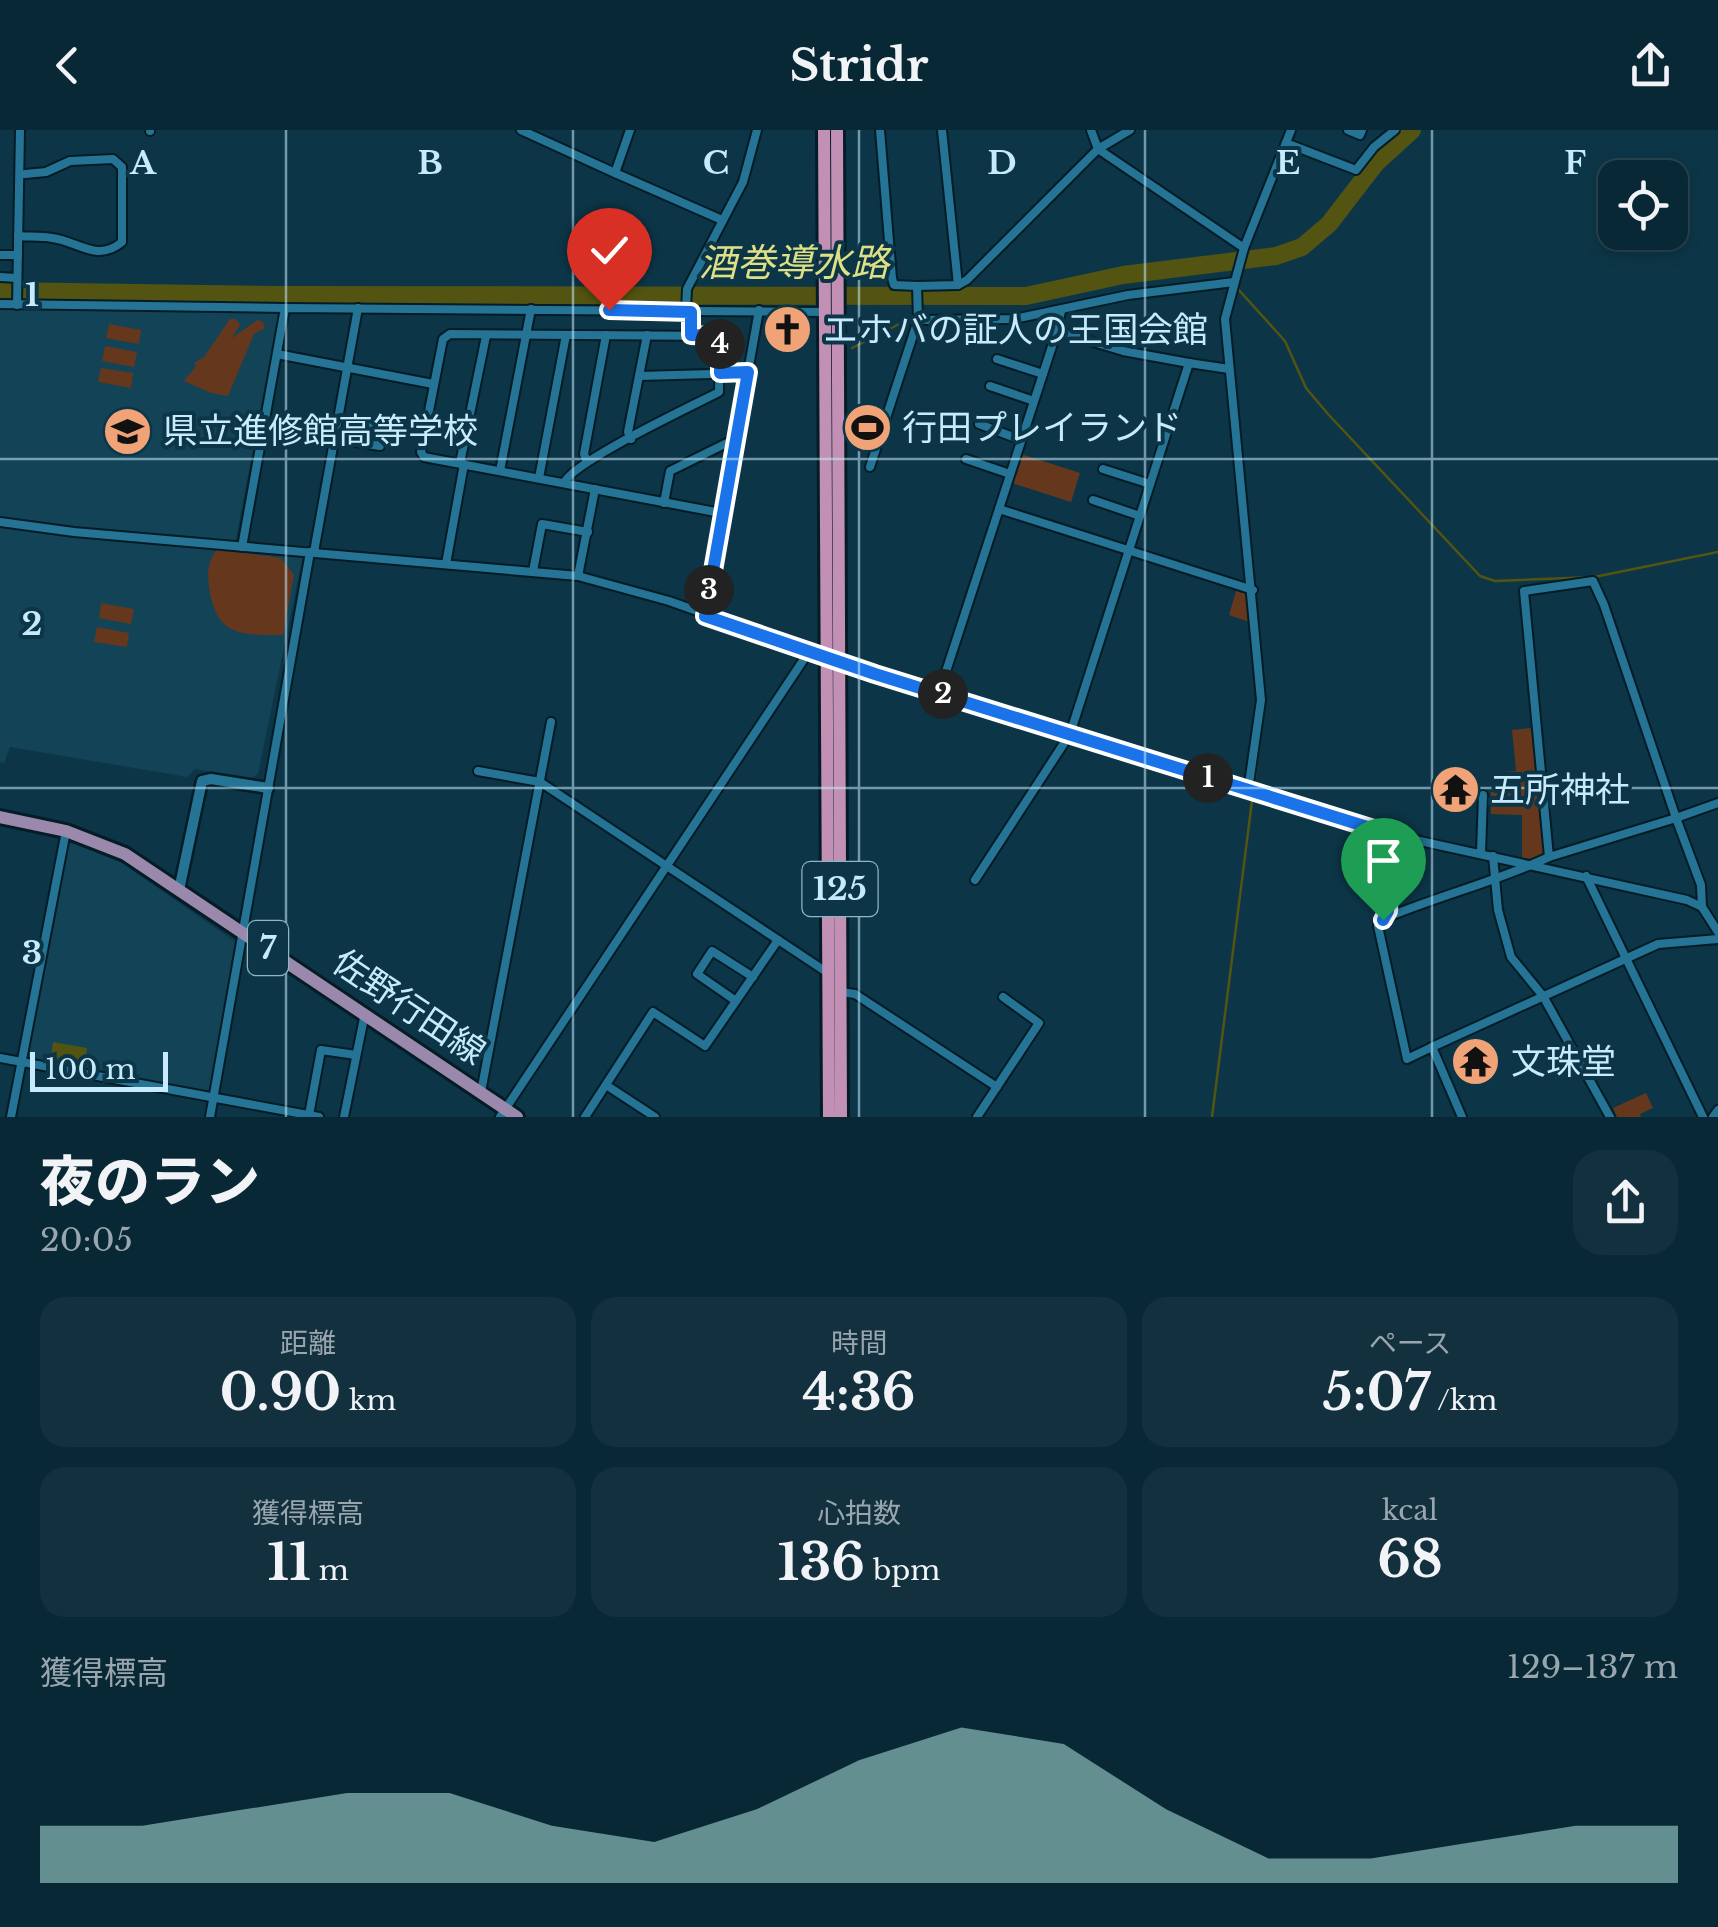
<!DOCTYPE html>
<html lang="ja">
<meta charset="utf-8">
<style>
body{margin:0;font-family:"Libre Baskerville","Noto Sans JP",serif;background:#12303d;color:#f1f3f6;height:100vh;display:flex;flex-direction:column;font-size:38px;white-space:nowrap}
*{box-sizing:border-box;margin:0}
p{font-size:32px;color:#99a6ad}
.icon{flex:none;width:55px;height:55px;fill:none;stroke:currentColor;stroke-width:2;stroke-linecap:round;stroke-linejoin:round}
.map{position:relative;height:987px;overflow:hidden}
.panel{display:flex;flex-direction:column;background:#092835;flex:1}
.panel>*{flex:none}
.tools{position:absolute;left:1598px;top:30px;display:grid;gap:20px}
.tools a{display:grid;place-items:center;width:90px;height:90px;border-radius:20px;background:#092835;box-shadow:0 5px 15px #0003,0 0 0 2px #294450;font-size:50px}
.scale{position:absolute;left:30px;bottom:25px;width:138px;box-sizing:border-box;padding-left:10px;border:5px solid #c7ebfd;border-top:0;font-size:28px;line-height:35px;white-space:nowrap;color:#c7ebfd;-webkit-text-stroke:8px #0c3647;paint-order:stroke}
.pin{position:absolute;display:grid;place-items:center;width:85px;height:85px;color:#fff;margin:-102px -42px;border-radius:50% 50% 50% 0;rotate:-45deg;box-shadow:0 0 10px #0007}
.pin .icon{rotate:45deg}
.km{position:absolute;width:50px;height:50px;margin:-25px;border-radius:50%;background:#222;color:#fff;font-size:28px;line-height:50px;text-align:center}
.round{display:grid;place-items:center;flex:none;width:105px;height:105px;border-radius:30px;background:#12303d}
.overview{display:flex;align-items:center;justify-content:space-between;height:170px;padding:0 40px}
h1{font-size:55px;font-weight:800;line-height:75px}
.metrics{display:grid;grid-template-columns:repeat(3,1fr);gap:15px;height:170px;padding:10px 40px}
.metrics div{display:grid;align-content:center;border-radius:25px;background:#12303d;text-align:center}
.metrics b{font-size:50px;font-weight:800}
.metrics small{font-size:28px;font-weight:400}
.metrics p{font-size:28px}
.chart{height:280px;padding:20px 40px}
.chart p{display:flex;justify-content:space-between}
.chart svg{width:100%;height:180px;margin-top:10px;fill:#8bbbb9;opacity:.7}
header{display:flex;justify-content:space-between;align-items:center;height:130px;padding:0 40px;background:#092835;font-size:45px;font-weight:800}
.map>svg:first-child{display:block}
.built{fill:#134357}
.green{fill:#65381d}
.water{fill:#535411}
.lines{fill:none;stroke-linecap:round;stroke-linejoin:round}
.stream{stroke:#535411;stroke-width:2.5}
.river{stroke:#535411;stroke-width:18}
.minor-casing{stroke:#041c26;stroke-width:12}
.tertiary-casing{stroke:#041c26;stroke-width:15}
.primary-casing{stroke:#041c26;stroke-width:18}
.trunk-casing{stroke:#041c26;stroke-width:18}
.minor{stroke:#257495;stroke-width:8}
.tertiary{stroke:#257495;stroke-width:10}
.primary{stroke:#9b88ad;stroke-width:12}
.trunk{stroke:#c28fb5;stroke-width:12}
.route-casing{stroke:#fff;stroke-width:20}
.route{stroke:#1a73e8;stroke-width:12}
.grid{fill:none;stroke:#c7ebfd;stroke-width:2.5;stroke-opacity:0.55}
.labels{text-anchor:middle;stroke-width:8;stroke-linejoin:round;paint-order:stroke}
.shield{fill:#0c3647;stroke:#8fb5c6;stroke-width:2.5}
.shield-label{font-size:32px;font-weight:bold;fill:#c7ebfd}
.poi-label{font-size:35px;fill:#c7ebfd;stroke:#0c3647;text-anchor:start}
.street-label{font-size:35px;fill:#c7ebfd;stroke:#0c3647}
.water-label{font-size:38px;font-style:italic;fill:#dde084;stroke:#0c3647}
.grid-label{font-size:32px;text-anchor:middle;font-weight:bold;fill:#c7ebfd;stroke:#0c3647;stroke-width:8;stroke-linejoin:round;paint-order:stroke}
</style>
<header><svg class="icon" aria-label="back" viewBox="0 0 24 24"><path d="M15 5l-7 7 7 7"/></svg>Stridr<svg class="icon" aria-label="share" viewBox="0 0 24 24"><path d="M12 15V3M7 8l5-5 5 5M5 13v7h14v-7"/></svg></header>
<div class="map">
<svg width="1718" height="987" viewBox="0 0 1718 987">
<rect width="100%" height="100%" fill="#0c3647"/>
<g class="built">
<path d="M 0,179 L 279,182 L 234,419 L 303,425 L 258,644 L 251,648 L 195,639 L 187,647 L 10,617 L 4,633 L 0,632 Z"/>
<path d="M 69,709 L 122,733 L 237,813 L 210,964 L 28,927 Z"/>
</g>
<g class="green">
<path d="M 230,189 L 236,189 L 240,195 L 232,208 L 257,190 L 263,192 L 265,198 L 254,204 L 228,266 L 211,263 L 184,251 L 196,236 L 194,233 L 204,227 Z"/>
<path d="M 109,194 L 141,200 L 139,214 L 106,208 Z"/>
<path d="M 105,216 L 137,222 L 134,237 L 102,231 Z"/>
<path d="M 101,238 L 133,243 L 131,258 L 98,252 Z"/>
<path d="M 1021,324 L 1080,343 L 1071,372 L 1012,353 Z"/>
<path d="M 217,419 L 281,428 L 294,445 L 283,505 C 239,505 216,506 209,457 C 207,441 208,432 217,419 Z"/>
<path d="M 1237,458 L 1250,462 L 1253,490 L 1250,492 L 1229,485 Z"/>
<path d="M 101,473 L 134,479 L 131,494 L 99,488 Z"/>
<path d="M 97,497 L 129,503 L 127,517 L 94,512 Z"/>
<path d="M 1532,598 L 1546,725 L 1531,732 L 1522,728 L 1522,685 L 1491,684 L 1491,662 L 1503,661 L 1504,642 L 1516,641 L 1512,600 Z"/>
<path d="M 1646,963 L 1653,978 L 1640,984 L 1641,987 L 1617,987 L 1613,978 Z"/>
</g>
<path class="water" d="M 53,912 L 87,918 L 85,933 L 51,927 Z"/>
<g class="lines">
<g class="stream">
<path d="M 1172,156 L 1198,153"/>
<path d="M 1237,158 L 1285,211 L 1306,258 L 1328,284 L 1480,446 L 1495,451 L 1594,447 L 1718,422"/>
<path d="M 852,218 L 911,188"/>
<path d="M 1212,987 L 1265,568 L 1234,243"/>
</g>
<path class="river" d="M 0,161 L 276,165 L 1026,166 L 1123,145 L 1276,126 L 1302,117 L 1329,94 L 1376,33 L 1412,0"/>
<defs>
<g id="minor">
<path d="M 521,0 L 615,43"/>
<path d="M 630,0 L 615,43 L 722,90"/>
<path d="M 880,0 L 892,148 L 894,155 L 917,156"/>
<path d="M 1091,0 L 1098,19 L 1244,118"/>
<path d="M 1348,0 L 1360,5 L 1362,0"/>
<path d="M 150,1 L 150,0"/>
<path d="M 1286,13 L 1356,40 L 1374,17 L 1395,0"/>
<path d="M 18,106 C 29,107 41,106 52,108 C 78,111 97,133 122,112 L 122,37 L 113,29 L 70,31 L 46,42 L 25,44"/>
<path d="M 0,125 L 18,125"/>
<path d="M 0,147 L 17,148"/>
<path d="M 958,155 L 967,150 L 1098,19 L 1130,0"/>
<path d="M 0,174 L 285,178"/>
<path d="M 17,175 L 20,0"/>
<path d="M 686,181 L 687,159 L 743,52 L 757,0"/>
<path d="M 918,190 L 917,156 L 958,155 L 942,0"/>
<path d="M 1057,201 L 1123,221 L 1189,233"/>
<path d="M 277,224 L 433,254"/>
<path d="M 997,229 L 1043,244"/>
<path d="M 639,246 L 748,243"/>
<path d="M 990,256 L 1034,271"/>
<path d="M 979,294 L 1021,310"/>
<path d="M 335,309 L 380,316 L 384,295 L 339,288"/>
<path d="M 631,309 L 628,302 L 647,205"/>
<path d="M 966,329 L 1010,344"/>
<path d="M 587,332 L 584,324 L 606,205"/>
<path d="M 460,333 L 486,206"/>
<path d="M 870,337 L 918,190 L 1014,189 L 1128,165 L 1234,152"/>
<path d="M 1103,339 L 1150,354"/>
<path d="M 500,341 L 531,179"/>
<path d="M 539,348 L 566,205"/>
<path d="M 564,353 C 572,332 692,276 719,262 L 720,206 L 450,204 L 443,209 L 421,322 L 424,327 L 721,383"/>
<path d="M 1093,370 L 1140,386"/>
<path d="M 664,373 L 670,341 L 735,309"/>
<path d="M 999,379 L 1057,201 L 1061,181"/>
<path d="M 0,392 L 74,402 L 578,446 L 669,471 L 875,544 L 1361,698 L 1687,770 L 1702,777 L 1718,802"/>
<path d="M 242,417 L 285,178 L 825,182"/>
<path d="M 314,422 L 358,178"/>
<path d="M 446,434 L 464,334"/>
<path d="M 533,441 L 542,394 L 588,402"/>
<path d="M 578,446 L 595,359"/>
<path d="M 705,485 L 759,180"/>
<path d="M 939,563 L 999,379 L 1253,460"/>
<path d="M 478,641 L 540,652 L 828,843"/>
<path d="M 1248,661 L 1261,570 L 1225,189 L 1244,118 L 1291,0"/>
<path d="M 1390,704 L 1388,781 L 1378,796 L 1407,929 L 1432,917"/>
<path d="M 1481,723 L 1483,665"/>
<path d="M 1493,726 L 1498,780 L 1511,827 L 1543,866 L 1610,987"/>
<path d="M 1549,727 L 1676,688 L 1701,755 L 1702,777"/>
<path d="M 1586,746 L 1703,987"/>
<path d="M 975,750 L 1070,604 L 1189,233 L 1229,239"/>
<path d="M 1383,789 C 1438,766 1495,752 1549,727 L 1524,461 L 1593,451 L 1604,475 L 1676,688 L 1718,673"/>
<path d="M 841,862 L 855,864 L 997,957"/>
<path d="M 736,871 L 697,844 L 712,821 L 753,847"/>
<path d="M 0,928 L 319,987"/>
<path d="M 606,955 L 655,987"/>
<path d="M 481,962 L 551,592"/>
<path d="M 309,985 L 321,920 L 356,925"/>
<path d="M 11,987 L 66,701"/>
<path d="M 210,987 L 310,422"/>
<path d="M 344,987 L 365,883"/>
<path d="M 500,987 L 810,520"/>
<path d="M 585,987 L 653,882 L 705,916 L 778,810"/>
<path d="M 977,987 L 1039,893 L 1003,867"/>
<path d="M 1462,987 L 1432,917 L 1658,814 L 1718,809"/>
<path d="M 1713,987 L 1718,980"/>
</g>
<path id="tertiary" d="M 179,760 L 202,651 L 211,649 L 268,658"/>
<path id="primary" d="M 0,687 L 66,701 L 125,724 L 517,987"/>
<g id="trunk">
<path d="M 824,0 L 829,987"/>
<path d="M 837,0 L 841,987"/>
</g>
</defs>
<use href="#minor" class="minor-casing"/>
<use href="#tertiary" class="tertiary-casing"/>
<use href="#primary" class="primary-casing"/>
<use href="#trunk" class="trunk-casing"/>
<use href="#minor" class="minor"/>
<use href="#tertiary" class="tertiary"/>
<use href="#primary" class="primary"/>
<use href="#trunk" class="trunk"/>
</g>
<g class="lines">
<defs>
<path id="route" d="M 609,180 L 691,182 L 691,205 L 720,206 L 720,243 L 748,242 L 705,486 L 875,544 L 1390,704 L 1388,781 L 1383,790"/>
</defs>
<use href="#route" class="route-casing"/>
<use href="#route" class="route"/>
</g>
<path class="grid" d="M 286,0 L 286,987M 573,0 L 573,987M 859,0 L 859,987M 1145,0 L 1145,987M 1432,0 L 1432,987M 0,329 L 1718,329M 0,658 L 1718,658"/>
<defs>
<symbol id="church-disc" viewBox="-11 -11 22 22"><circle r="9.5" fill="#efa377" stroke="#0c3647"/><path d="M-1.2-6h2.4v3.5h3.3v2.4h-3.3V6h-2.4V-.1h-3.3v-2.4h3.3Z" fill="#111"/></symbol>
<symbol id="stadium-disc" viewBox="-11 -11 22 22"><circle r="9.5" fill="#efa377" stroke="#0c3647"/><path d="M0-5a6.5 5 0 1 0 0 10a6.5 5 0 1 0 0-10ZM-3.5-1.8h7v3.6h-7Z" fill="#111"/></symbol>
<symbol id="school-disc" viewBox="-11 -11 22 22"><circle r="9.5" fill="#efa377" stroke="#0c3647"/><path d="M0-5L7-2L0 1L-7-2ZM-4 1L0 2.5L4 1V4Q0 6-4 4Z" fill="#111"/></symbol>
<symbol id="temple-disc" viewBox="-11 -11 22 22"><circle r="9.5" fill="#efa377" stroke="#0c3647"/><path d="M0-6L5-2H3V0L6.5 2.5H4V6H1.5V3h-3V6H-4V2.5H-6.5L-3 0V-2H-5Z" fill="#111"/></symbol>
</defs>
<g fill-rule="evenodd">
<use href="#church-disc" x="760" y="172" width="55" height="55"/>
<use href="#stadium-disc" x="840" y="270" width="55" height="55"/>
<use href="#school-disc" x="100" y="274" width="55" height="55"/>
<use href="#temple-disc" x="1428" y="632" width="55" height="55"/>
<use href="#temple-disc" x="1448" y="904" width="55" height="55"/>
</g>
<g class="labels">
<g class="shield">
<rect x="802.5" y="732" width="75" height="54" rx="8"/>
<rect x="248" y="791" width="40" height="54" rx="8"/>
</g>
<g class="shield-label">
<text x="840" y="770">125</text>
<text x="268" y="829">7</text>
</g>
<g class="poi-label">
<text x="823" y="212">エホバの証人の王国会館</text>
<text x="902" y="310">行田プレイランド</text>
<text x="163" y="313">県立進修館高等学校</text>
<text x="1490" y="672">五所神社</text>
<text x="1511" y="944">文珠堂</text>
</g>
<g class="street-label">
<text transform="translate(409 877) rotate(34)" y="12">佐野行田線</text>
</g>
<g class="water-label">
<text x="794" y="146">酒巻導水路</text>
</g>
</g>
<g class="grid-label">
<text x="143" y="44">A</text>
<text x="430" y="44">B</text>
<text x="716" y="44">C</text>
<text x="1002" y="44">D</text>
<text x="1288" y="44">E</text>
<text x="1575" y="44">F</text>
<text x="32" y="176">1</text>
<text x="32" y="505">2</text>
<text x="32" y="834">3</text>
</g>
</svg>
<div class="tools">
<a><svg class="icon" aria-label="locate" viewBox="0 0 24 24"><circle cx="12" cy="12" r="6"/><path d="M12 2v4M12 18v4M2 12h4M18 12h4"/></svg></a>
</div>
<div class="scale">100 m</div>
<div class="pin" style="left:1383px;top:790px;background:#1e9e55"><svg class="icon" aria-label="arrive" viewBox="0 0 24 24"><path d="M6 21V4h12l-3 4 3 4H6"/></svg></div>
<div class="pin" style="left:609px;top:180px;background:#d93025"><svg class="icon" aria-label="check" viewBox="0 0 24 24"><path d="M5 12l5 5 9-10"/></svg></div>
<b class="km" style="left:1208px;top:648px">1</b>
<b class="km" style="left:943px;top:564px">2</b>
<b class="km" style="left:709px;top:460px">3</b>
<b class="km" style="left:720px;top:214px">4</b>
</div>
<section class="panel">
<div class="overview"><div><h1>夜のラン</h1><p>20:05</p></div><a class="round"><svg class="icon" aria-label="share" viewBox="0 0 24 24"><path d="M12 15V3M7 8l5-5 5 5M5 13v7h14v-7"/></svg></a></div>
<div class="metrics">
<div><p>距離</p><b>0.90<small> km</small></b></div>
<div><p>時間</p><b>4:36</b></div>
<div><p>ペース</p><b>5:07<small> /km</small></b></div>
</div>
<div class="metrics">
<div><p>獲得標高</p><b>11<small> m</small></b></div>
<div><p>心拍数</p><b>136<small> bpm</small></b></div>
<div><p>kcal</p><b>68</b></div>
</div>
<div class="chart"><p><span>獲得標高</span>129–137 m</p>
<svg viewBox="0 0 160 44" preserveAspectRatio="none"><path d="M0 44V30L10 30L20 26L30 22L40 22L50 30L60 34L70 26L80 14L90 6L100 10L110 26L120 38L130 38L140 34L150 30L160 30V44z"/></svg>
</div>
</section>
